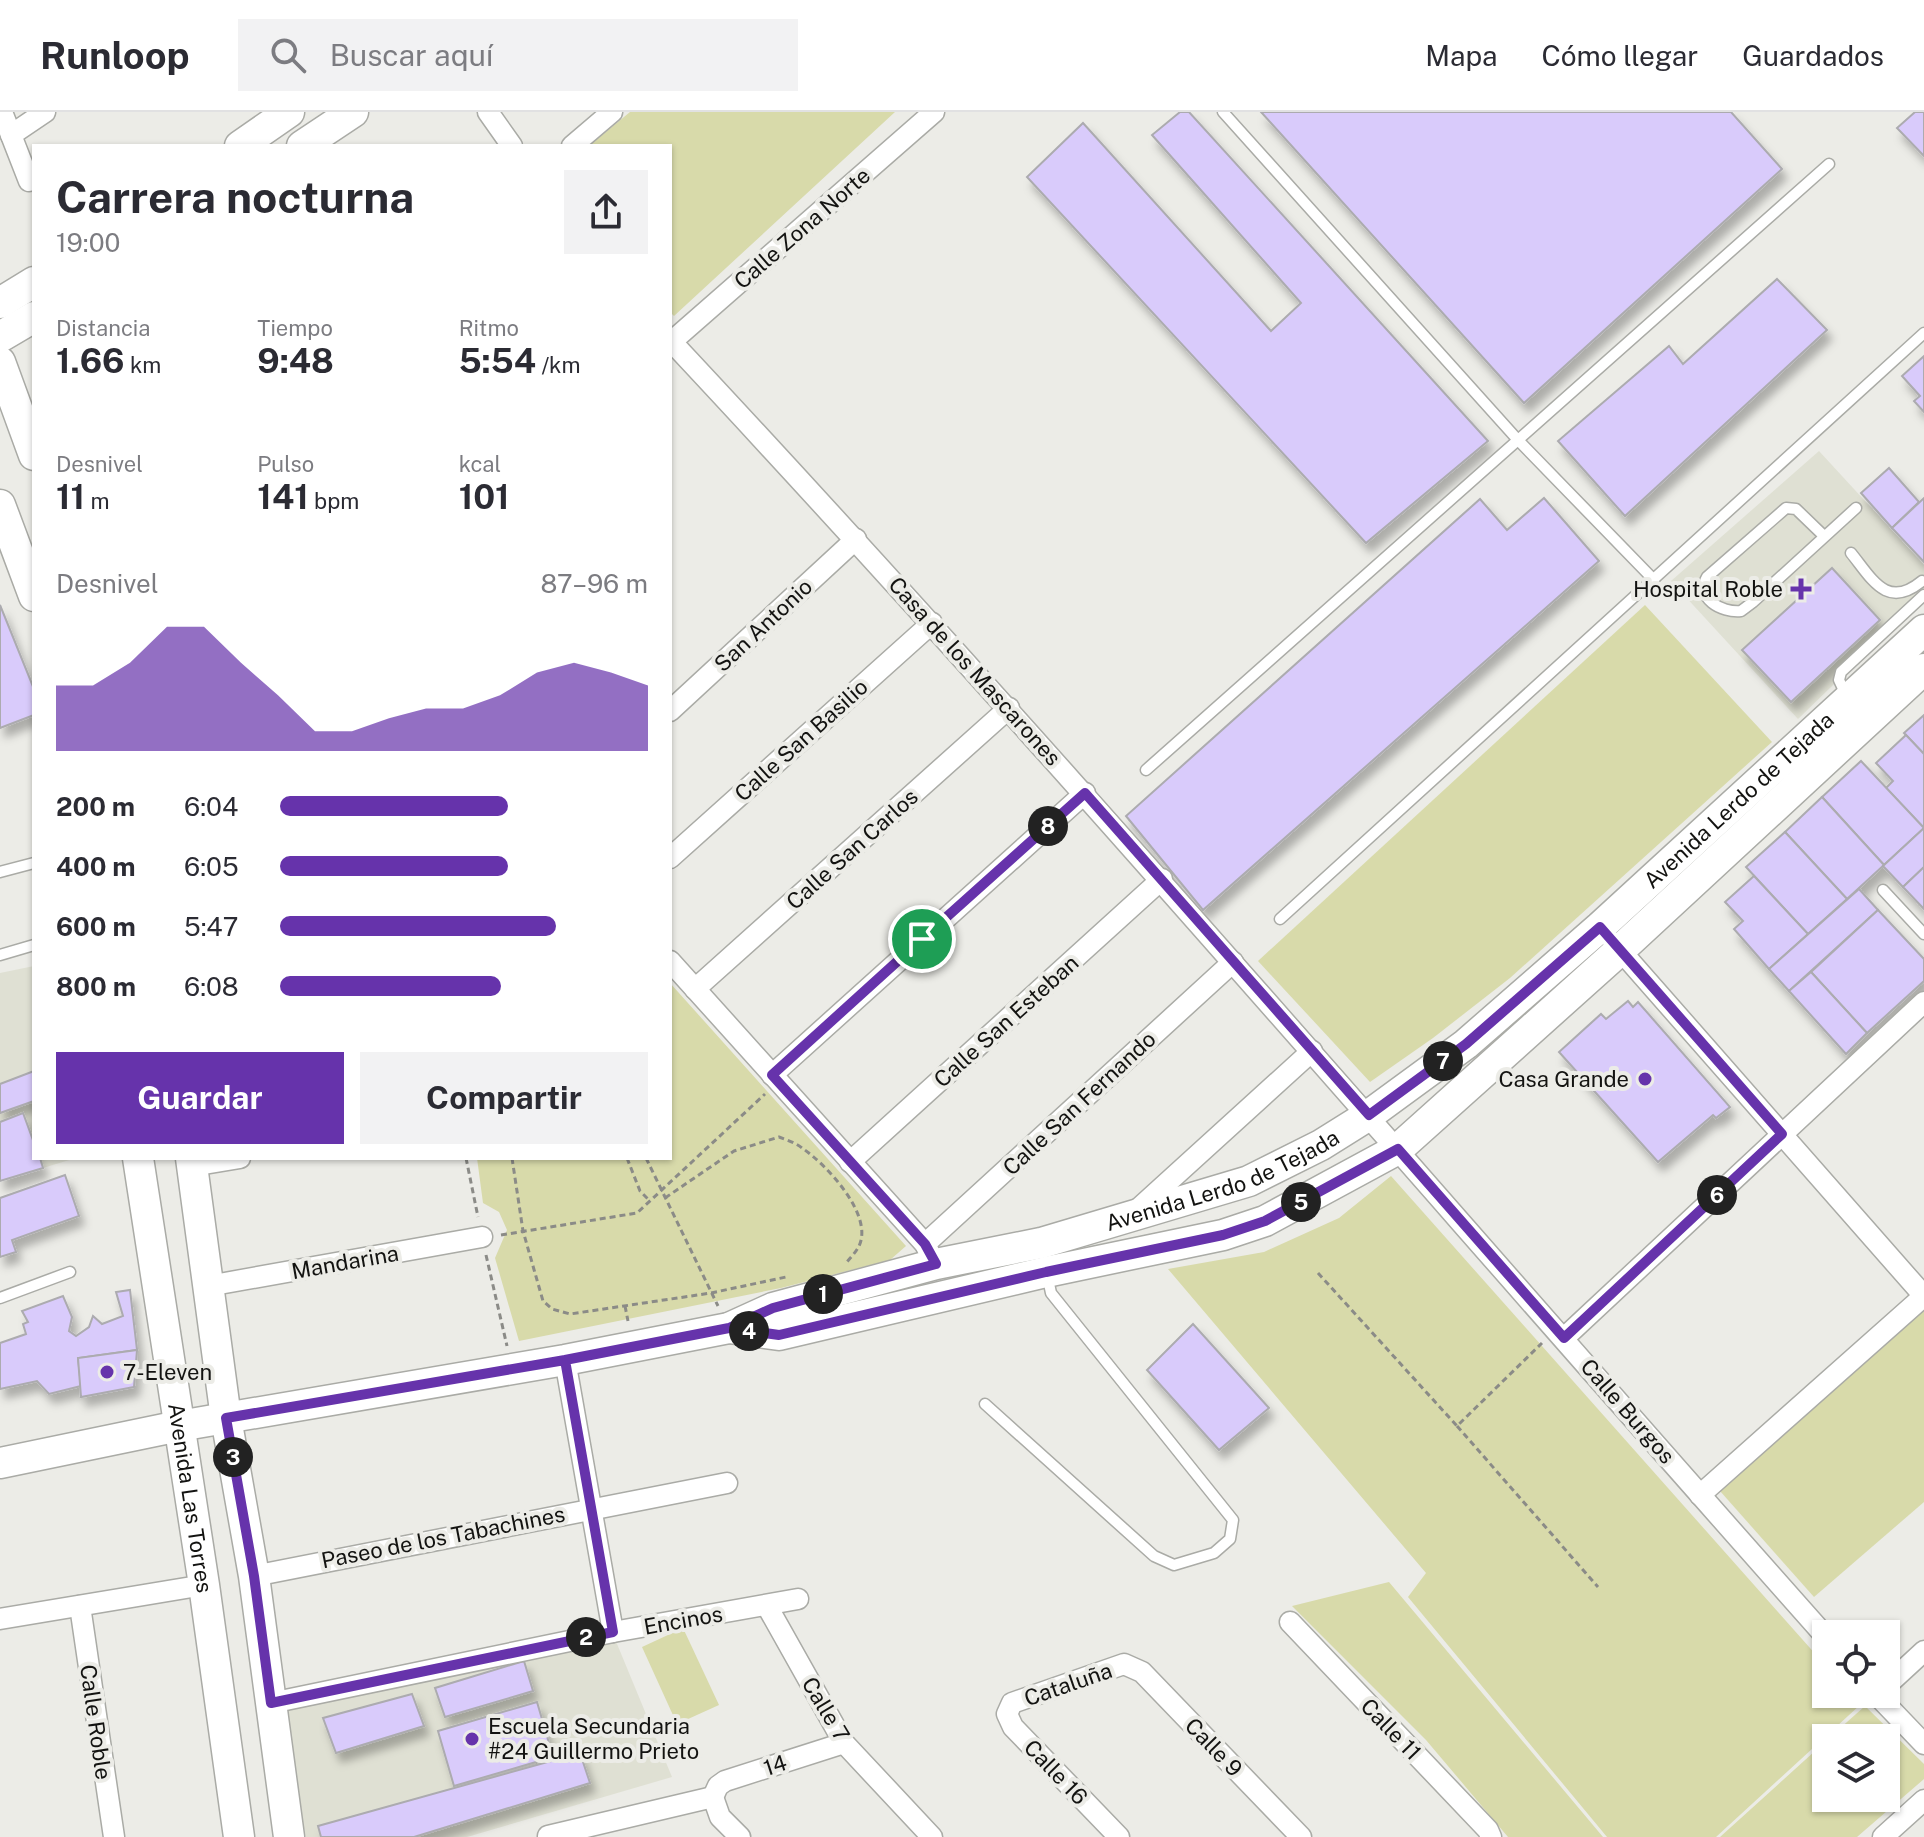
<!DOCTYPE html>
<html lang="es">
<meta charset="utf-8">
<style>
body{margin:0;font-family:"Public Sans",sans-serif;background:#f2f2f3;color:#2b2b33;height:100vh;display:flex;flex-direction:column;font-size:30px;white-space:nowrap}
*{box-sizing:border-box;margin:0}
p{font-size:26px;color:#7c7c81}
.icon{flex:none;width:44px;height:44px;fill:none;stroke:currentColor;stroke-width:2;stroke-linecap:round;stroke-linejoin:round}
.map{position:relative;flex:1;overflow:hidden}
.details{position:absolute;left:32px;top:32px;width:640px;height:1016px;display:flex;flex-direction:column;background:#fff;border-radius:0px;box-shadow:0 2px 6px #0004}
.details>*{flex:none}
.buttons{position:absolute;left:1812px;top:1508px;display:grid;gap:16px}
.buttons a{display:grid;place-items:center;width:88px;height:88px;border-radius:0px;background:#fff;box-shadow:0 2px 6px #0004;font-size:40px}
.pin{position:absolute;display:grid;place-items:center;width:68px;height:68px;color:#fff;margin:-34px;border:4px solid #fff;border-radius:50%;box-shadow:0 2px 8px #0007}
.km{position:absolute;width:40px;height:40px;margin:-20px;border-radius:50%;background:#222;color:#fff;font-size:22px;line-height:40px;text-align:center}
.round{display:grid;place-items:center;flex:none;width:84px;height:84px;border-radius:0px;background:#f2f2f3}
.headline{display:flex;align-items:center;justify-content:space-between;height:136px;padding:0 24px}
h1{font-size:44px;font-weight:700;line-height:60px}
.stats{display:grid;grid-template-columns:repeat(3,1fr);gap:12px;height:136px;padding:8px 24px}
.stats div{display:grid;align-content:center}
.stats b{font-size:34px;font-weight:700}
.stats small{font-size:22px;font-weight:400}
.stats p{font-size:22px}
.chart{height:224px;padding:16px 24px}
.chart p{display:flex;justify-content:space-between}
.chart svg{width:100%;height:144px;margin-top:8px;fill:#6633ab;opacity:.7}
.action{display:flex;gap:16px;margin-top:auto;padding:16px 24px}
.action a{flex:1;height:92px;border-radius:0px;background:#6633ab;color:#fff;font-size:32px;font-weight:700;line-height:92px;text-align:center}
.action a+a{background:#f2f2f3;color:#2b2b33}
ul{padding:0 24px;list-style:none;font-size:26px}
li{display:grid;grid-template-columns:128px 96px 1fr;align-items:center;height:60px}
li i{height:20px;border-radius:10px;background:#6633ab}
header{display:flex;align-items:center;gap:48px;box-sizing:border-box;height:112px;padding:0 40px;background:#fff;border-bottom:2px solid #e1e1e2}
header strong{font-size:38px}
nav{display:flex;gap:44px;margin-inline-start:auto;font-size:28px}
.search{width:560px;height:72px;background:#f2f2f3;display:flex;align-items:center;gap:20px;box-sizing:border-box;padding:0 28px;border-radius:0px;color:#7c7c81;font-size:30px}
.map>svg:first-child{display:block}
.built{fill:#dfe0d3}
.green{fill:#d8daaa}
.building{fill:#d9cbfb;stroke:#acabaf;stroke-width:2;filter:url(#shadow)}
.lines{fill:none;stroke-linecap:round;stroke-linejoin:round}
.lane-casing{stroke:#aaaba6;stroke-width:13}
.street-casing{stroke:#aaaba6;stroke-width:23}
.secondary-casing{stroke:#aaaba6;stroke-width:33}
.path{stroke:#8b8b87;stroke-width:3;stroke-dasharray:6 4;stroke-linecap:butt}
.lane{stroke:#fff;stroke-width:10}
.street{stroke:#fff;stroke-width:20}
.secondary{stroke:#fff;stroke-width:30}
.route-casing{stroke:#fff;stroke-width:16}
.route{stroke:#6633ab;stroke-width:10}
.poi-dot{fill:#6633ab;stroke:#ecece7;stroke-width:3}
.labels{text-anchor:middle;stroke-width:8;stroke-linejoin:round;paint-order:stroke}
.street-label{font-size:22px;fill:#131311;stroke:#ecece7}
.poi-label{font-size:22px;fill:#131311;stroke:#ecece7;text-anchor:end}
</style>
<header>
<strong>Runloop</strong>
<div class="search"><svg class="icon" aria-label="search" viewBox="0 0 24 24"><circle cx="10" cy="10" r="6"/><path d="M15 15l6 6"/></svg>Buscar aquí</div>
<nav><a>Mapa</a><a>Cómo llegar</a><a>Guardados</a></nav>
</header>
<div class="map">
<svg width="1924" height="1725" viewBox="0 0 1924 1725">
<defs>
<filter id="shadow"><feDropShadow dx="5" dy="9" stdDeviation="4" flood-color="#0004"/></filter>
</defs>
<rect width="100%" height="100%" fill="#ecece7"/>
<g class="built">
<path d="M 1819,339 L 1924,453 L 1924,485 L 1798,607 L 1671,469 Z"/>
<path d="M 34,854 L 34,1046 L 76,1046 L 0,1069 L 0,861 Z"/>
<path d="M 615,1527 L 672,1665 L 467,1725 L 306,1725 L 292,1660 L 283,1595 Z"/>
</g>
<g class="green">
<path d="M 630,0 L 895,0 L 674,204 L 670,200 L 670,34 L 589,34 Z"/>
<path d="M 1645,493 L 1772,630 L 1510,866 L 1433,926 L 1370,970 L 1258,849 Z"/>
<path d="M 670,871 L 906,1134 L 890,1148 L 781,1176 L 519,1229 L 495,1146 L 507,1118 L 499,1100 L 483,1091 L 477,1046 L 670,1046 Z"/>
<path d="M 1391,1064 L 1826,1554 L 1826,1582 L 1850,1582 L 1860,1593 L 1716,1725 L 1607,1725 L 1408,1485 L 1426,1461 L 1168,1157 L 1264,1140 L 1339,1106 Z"/>
<path d="M 1924,1198 L 1924,1390 L 1814,1485 L 1720,1379 Z"/>
<path d="M 1389,1470 L 1603,1725 L 1508,1725 L 1426,1628 L 1292,1494 Z"/>
<path d="M 683,1516 L 719,1593 L 677,1612 L 642,1535 Z"/>
<path d="M 1865,1594 L 1924,1652 L 1924,1667 L 1857,1725 L 1720,1725 L 1826,1629 L 1826,1686 L 1886,1686 L 1886,1626 L 1829,1626 Z"/>
</g>
<g class="building">
<path d="M 1180,0 L 1189,0 L 1488,329 L 1366,431 L 1027,65 L 1083,11 L 1271,219 L 1301,191 L 1152,23 Z"/>
<path d="M 1261,0 L 1731,0 L 1782,57 L 1524,291 Z"/>
<path d="M 1915,0 L 1924,0 L 1924,44 L 1897,16 Z"/>
<path d="M 1777,167 L 1827,218 L 1625,404 L 1558,329 L 1669,234 L 1683,252 Z"/>
<path d="M 1924,244 L 1924,300 L 1914,289 L 1920,284 L 1902,264 Z"/>
<path d="M 1889,356 L 1919,390 L 1892,416 L 1861,381 Z"/>
<path d="M 1544,386 L 1599,449 L 1203,798 L 1126,704 L 1480,387 L 1507,418 Z"/>
<path d="M 1924,386 L 1924,450 L 1892,416 Z"/>
<path d="M 1832,456 L 1880,508 L 1791,590 L 1742,538 Z"/>
<path d="M 0,493 L 34,577 L 34,603 L 0,616 Z"/>
<path d="M 1924,603 L 1924,642 L 1904,621 Z"/>
<path d="M 1906,623 L 1924,642 L 1924,716 L 1886,676 L 1893,669 L 1876,651 Z"/>
<path d="M 1861,649 L 1924,716 L 1884,753 L 1822,685 Z"/>
<path d="M 1822,685 L 1884,753 L 1847,787 L 1785,720 Z"/>
<path d="M 1924,716 L 1924,755 L 1903,775 L 1883,754 Z"/>
<path d="M 1785,720 L 1847,787 L 1808,822 L 1746,755 Z"/>
<path d="M 1924,755 L 1924,797 L 1903,775 Z"/>
<path d="M 1754,764 L 1808,822 L 1769,857 L 1734,817 L 1743,809 L 1725,790 Z"/>
<path d="M 1859,777 L 1878,798 L 1789,879 L 1769,857 Z"/>
<path d="M 1878,798 L 1924,847 L 1924,869 L 1867,921 L 1811,860 Z"/>
<path d="M 1811,860 L 1867,921 L 1846,942 L 1789,879 Z"/>
<path d="M 1628,889 L 1633,895 L 1638,890 L 1730,995 L 1716,1006 L 1713,1003 L 1658,1050 L 1559,940 L 1601,902 L 1606,907 Z"/>
<path d="M 34,959 L 34,989 L 0,1001 L 0,972 Z"/>
<path d="M 23,1001 L 34,1031 L 34,1046 L 40,1046 L 43,1056 L 0,1069 L 0,1010 Z"/>
<path d="M 65,1063 L 79,1104 L 12,1128 L 16,1140 L 0,1145 L 0,1086 Z"/>
<path d="M 130,1178 L 137,1238 L 78,1246 L 81,1274 L 49,1282 L 37,1269 L 0,1277 L 0,1231 L 26,1222 L 23,1212 L 28,1210 L 22,1199 L 63,1184 L 72,1205 L 69,1219 L 76,1224 L 89,1215 L 93,1204 L 102,1212 L 123,1204 L 116,1180 Z"/>
<path d="M 1193,1212 L 1269,1296 L 1219,1338 L 1147,1258 Z"/>
<path d="M 137,1238 L 134,1275 L 81,1285 L 78,1246 Z"/>
<path d="M 524,1549 L 533,1579 L 445,1605 L 435,1576 Z"/>
<path d="M 412,1582 L 424,1614 L 336,1641 L 323,1606 Z"/>
<path d="M 537,1590 L 553,1645 L 454,1674 L 438,1619 Z"/>
<path d="M 580,1641 L 590,1671 L 414,1725 L 321,1725 L 318,1714 Z"/>
</g>
<g class="lines">
<defs>
<g id="lane">
<path d="M 1223,0 L 1517,327 L 1654,468"/>
<path d="M 1824,424 L 1796,397 L 1786,396 L 1707,465 C 1695,486 1721,501 1741,499 L 1753,490 L 1856,396"/>
<path d="M 1851,441 C 1872,467 1887,498 1922,469"/>
<path d="M 1846,583 L 1839,568 L 1841,560 L 1924,483"/>
<path d="M 1146,658 L 1829,52"/>
<path d="M 0,760 L 34,751"/>
<path d="M 1883,778 L 1924,822"/>
<path d="M 1280,807 L 1924,221"/>
<path d="M 0,843 L 34,833"/>
<path d="M 0,1186 L 70,1160"/>
<path d="M 985,1292 L 1154,1444 L 1174,1453 L 1214,1441 L 1230,1427 L 1233,1408 L 1051,1181 L 1047,1162"/>
</g>
<g id="street">
<path d="M 2,0 L 29,69"/>
<path d="M 488,0 L 512,34"/>
<path d="M 11,23 L 45,0"/>
<path d="M 572,34 L 612,0"/>
<path d="M 670,228 C 1066,651 1441,1092 1826,1525"/>
<path d="M 670,231 L 934,0"/>
<path d="M 670,599 L 856,427"/>
<path d="M 670,746 L 932,511"/>
<path d="M 1613,830 L 1924,1184"/>
<path d="M 670,849 L 925,1132 L 930,1142"/>
<path d="M 695,877 L 1009,596"/>
<path d="M 772,963 L 1085,681"/>
<path d="M 850,1050 L 1162,767"/>
<path d="M 192,1054 L 240,1046"/>
<path d="M 1136,1099 L 1312,939"/>
<path d="M 925,1132 L 1233,850"/>
<path d="M 208,1174 L 482,1125"/>
<path d="M 1564,1226 L 1924,890"/>
<path d="M 565,1248 L 613,1520"/>
<path d="M 1700,1383 L 1924,1184"/>
<path d="M 254,1464 L 727,1371"/>
<path d="M 80,1494 L 114,1725"/>
<path d="M 767,1494 L 844,1631 L 932,1725"/>
<path d="M 0,1507 L 204,1473"/>
<path d="M 1290,1510 L 1488,1718 L 1491,1725"/>
<path d="M 1886,1574 L 1924,1539"/>
<path d="M 1876,1582 L 1924,1632"/>
<path d="M 271,1591 L 613,1520 L 798,1487"/>
<path d="M 713,1685 L 718,1674 L 725,1669 L 844,1631"/>
<path d="M 713,1685 L 720,1705 L 740,1725"/>
<path d="M 548,1724 L 713,1685"/>
<path d="M 1119,1725 L 1013,1615 L 1007,1602 L 1012,1591 L 1124,1552 L 1142,1560 L 1301,1725"/>
<path d="M 1883,1725 L 1924,1688"/>
</g>
<g id="secondary">
<path d="M 240,34 L 289,0"/>
<path d="M 302,34 L 353,0"/>
<path d="M 0,191 L 34,170"/>
<path d="M 0,225 L 34,205"/>
<path d="M 0,250 L 34,343"/>
<path d="M 0,393 L 34,484"/>
<path id="s1" d="M 138,1046 L 204,1473 L 239,1725"/>
<path d="M 191,1046 L 226,1306 L 254,1464 L 289,1725"/>
<path d="M 729,1216 L 779,1223 L 1046,1160 L 1223,1123 L 1265,1109 L 1398,1037 L 1620,838 L 1924,557"/>
<path id="s2" d="M 0,1351 L 179,1314 L 565,1248 L 729,1216 L 773,1196 L 936,1152 L 1041,1131 L 1249,1069 L 1321,1033 L 1369,1003 L 1466,932 L 1600,815 L 1924,518"/>
</g>
</defs>
<use href="#lane" class="lane-casing"/>
<use href="#street" class="street-casing"/>
<use href="#secondary" class="secondary-casing"/>
<g class="path">
<path d="M 466,1046 L 478,1105"/>
<path d="M 512,1046 L 523,1119 L 543,1189 L 552,1197 L 570,1202 L 711,1181 L 786,1165"/>
<path d="M 627,1046 L 640,1079 L 650,1089"/>
<path d="M 646,1046 L 718,1194"/>
<path d="M 665,1086 L 734,1039 L 779,1025 C 787,1028 796,1031 802,1036 C 826,1052 874,1103 859,1134 C 856,1140 851,1145 847,1150"/>
<path d="M 501,1123 L 637,1101 L 765,982"/>
<path d="M 486,1143 L 507,1234"/>
<path d="M 1318,1161 L 1457,1314 L 1542,1231"/>
<path d="M 625,1194 L 628,1209"/>
<path d="M 1457,1314 L 1598,1475"/>
</g>
<use href="#lane" class="lane"/>
<use href="#street" class="street"/>
<use href="#secondary" class="secondary"/>
</g>
<g class="lines">
<defs>
<path id="route" d="M 922,827 L 772,963 L 925,1132 L 936,1152 L 773,1196 L 729,1216 L 565,1248 L 613,1520 L 271,1591 L 254,1464 L 226,1306 L 565,1248 L 729,1216 L 779,1223 L 1046,1160 L 1223,1123 L 1265,1109 L 1398,1037 L 1564,1226 L 1782,1022 L 1600,815 L 1466,932 L 1369,1003 L 1085,681 L 922,827"/>
</defs>
<use href="#route" class="route-casing"/>
<use href="#route" class="route"/>
</g>
<g class="poi-dot">
<path d="M1797 465h8v8h8v8h-8v8h-8v-8h-8v-8h8z"/>
<circle cx="1645" cy="967" r="8"/>
<circle cx="107" cy="1260" r="8"/>
<circle cx="472" cy="1627" r="8"/>
</g>
<g class="labels">
<g class="street-label">
<text transform="translate(802 116) rotate(-41)" y="8">Calle Zona Norte</text>
<text transform="translate(763 513) rotate(-43)" y="8">San Antonio</text>
<text transform="translate(975 559) rotate(48)" y="8">Casa de los Mascarones</text>
<text transform="translate(801 628) rotate(-42)" y="8">Calle San Basilio</text>
<text dy="8" stroke="none"><textPath href="#s2" startOffset="1906">Avenida Lerdo de Tejada</textPath></text>
<text transform="translate(852 737) rotate(-42)" y="8">Calle San Carlos</text>
<text transform="translate(1006 909) rotate(-42)" y="8">Calle San Esteban</text>
<text transform="translate(1079 991) rotate(-43)" y="8">Calle San Fernando</text>
<text dy="8" stroke="none"><textPath href="#s2" startOffset="1258">Avenida Lerdo de Tejada</textPath></text>
<text transform="translate(345 1150) rotate(-10)" y="8">Mandarina</text>
<text transform="translate(1628 1299) rotate(49)" y="8">Calle Burgos</text>
<text dy="8" stroke="none"><textPath href="#s1" startOffset="344">Avenida Las Torres</textPath></text>
<text transform="translate(443 1425) rotate(-11)" y="8">Paseo de los Tabachines</text>
<text transform="translate(683 1508) rotate(-10)" y="8">Encinos</text>
<text transform="translate(1068 1572) rotate(-19)" y="8">Cataluña</text>
<text transform="translate(826 1597) rotate(59)" y="8">Calle 7</text>
<text transform="translate(96 1610) rotate(82)" y="8">Calle Roble</text>
<text transform="translate(1391 1617) rotate(46)" y="8">Calle 11</text>
<text transform="translate(1214 1635) rotate(46)" y="8">Calle 9</text>
<text transform="translate(775 1653) rotate(-18)" y="8">14</text>
<text transform="translate(1056 1660) rotate(46)" y="8">Calle 16</text>
</g>
<g class="poi-label">
<text x="1783" y="485">Hospital Roble</text>
<text x="1629" y="975">Casa Grande</text>
<text x="123" y="1268" text-anchor="start">7-Eleven</text>
<text x="488" y="1622" text-anchor="start">Escuela Secundaria<tspan x="488" dy="25">#24 Guillermo Prieto</tspan></text>
</g>
</g>
</svg>
<div class="buttons">
<a><svg class="icon" aria-label="locate" viewBox="0 0 24 24"><circle cx="12" cy="12" r="6"/><path d="M12 2v4M12 18v4M2 12h4M18 12h4"/></svg></a>
<a><svg class="icon" aria-label="layers" viewBox="0 0 24 24"><path d="M12 4l9 5-9 5-9-5zM3 14l9 5 9-5"/></svg></a>
</div>
<div class="pin" style="left:922px;top:827px;background:#1e9e55"><svg class="icon" aria-label="arrive" viewBox="0 0 24 24"><path d="M6 21V4h12l-3 4 3 4H6"/></svg></div>
<b class="km" style="left:823px;top:1182px">1</b>
<b class="km" style="left:586px;top:1525px">2</b>
<b class="km" style="left:233px;top:1345px">3</b>
<b class="km" style="left:749px;top:1219px">4</b>
<b class="km" style="left:1301px;top:1090px">5</b>
<b class="km" style="left:1717px;top:1083px">6</b>
<b class="km" style="left:1443px;top:949px">7</b>
<b class="km" style="left:1048px;top:714px">8</b>
<section class="details">
<div class="headline"><div><h1>Carrera nocturna</h1><p>19:00</p></div><a class="round"><svg class="icon" aria-label="share" viewBox="0 0 24 24"><path d="M12 15V3M7 8l5-5 5 5M5 13v7h14v-7"/></svg></a></div>
<div class="stats">
<div><p>Distancia</p><b>1.66<small> km</small></b></div>
<div><p>Tiempo</p><b>9:48</b></div>
<div><p>Ritmo</p><b>5:54<small> /km</small></b></div>
</div>
<div class="stats">
<div><p>Desnivel</p><b>11<small> m</small></b></div>
<div><p>Pulso</p><b>141<small> bpm</small></b></div>
<div><p>kcal</p><b>101</b></div>
</div>
<div class="chart"><p><span>Desnivel</span>87–96 m</p>
<svg viewBox="0 0 160 44" preserveAspectRatio="none"><path d="M0 44V24L10 24L20 17L30 6L40 6L50 17L60 27L70 38L80 38L90 34L100 31L110 31L120 27L130 20L140 17L150 20L160 24V44z"/></svg>
</div>
<ul>
<li><b>200 m</b>6:04<i style="width:62%"></i></li>
<li><b>400 m</b>6:05<i style="width:62%"></i></li>
<li><b>600 m</b>5:47<i style="width:75%"></i></li>
<li><b>800 m</b>6:08<i style="width:60%"></i></li>
</ul>
<div class="action"><a>Guardar</a><a>Compartir</a></div>
</section>
</div>
